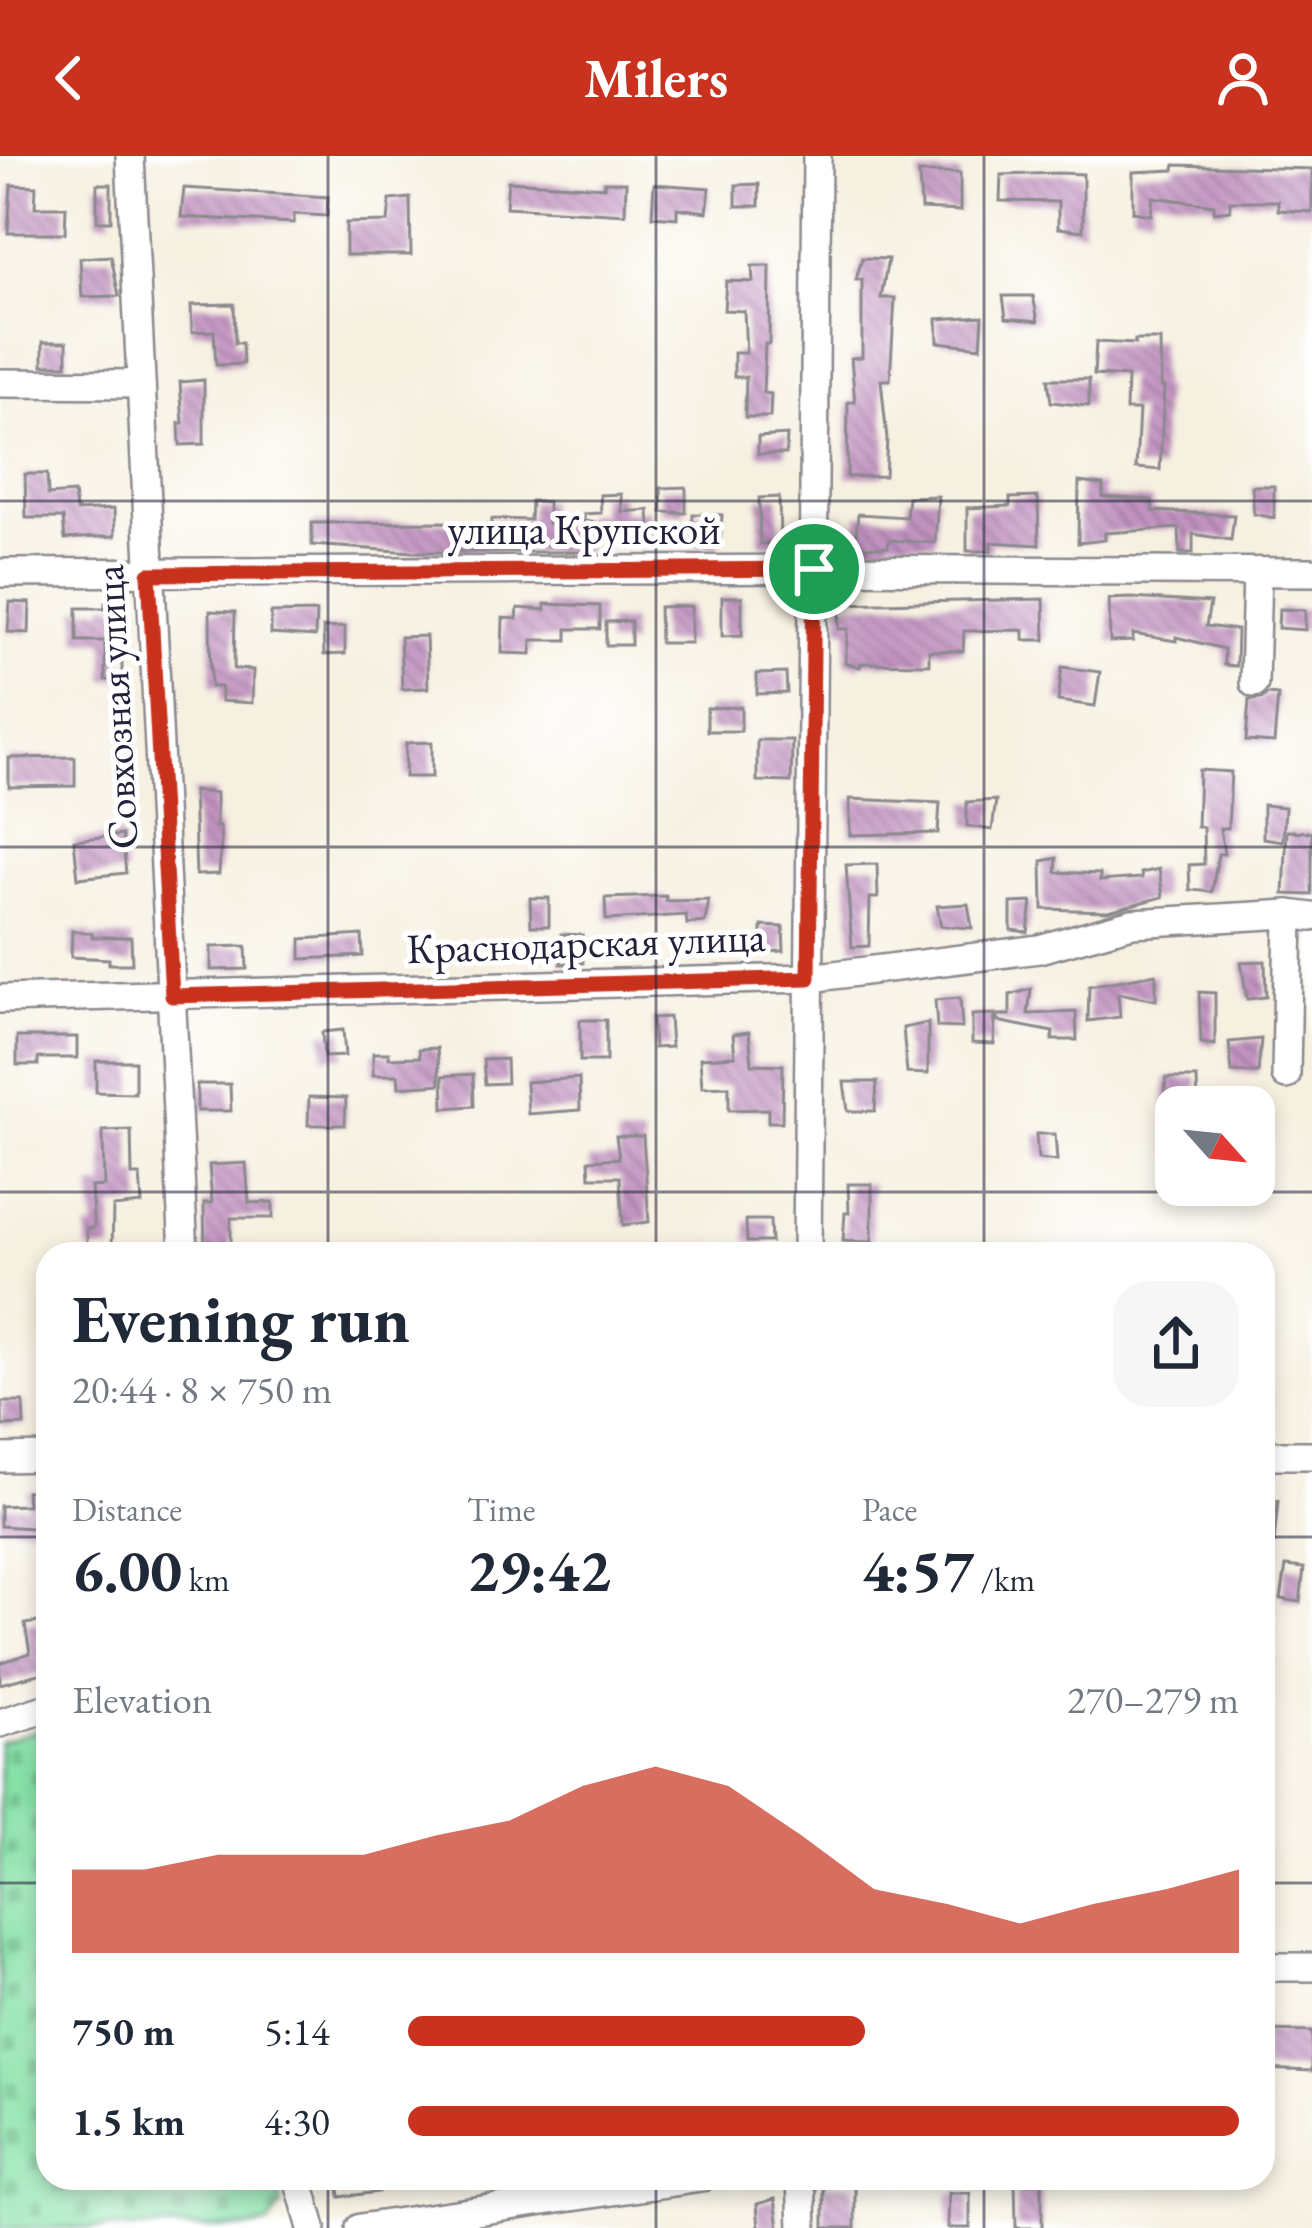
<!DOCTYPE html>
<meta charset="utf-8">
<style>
body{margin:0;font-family:"EB Garamond",serif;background:#f6f6f7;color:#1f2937;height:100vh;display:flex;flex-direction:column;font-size:45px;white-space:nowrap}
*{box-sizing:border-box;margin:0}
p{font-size:39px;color:#747a83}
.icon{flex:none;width:66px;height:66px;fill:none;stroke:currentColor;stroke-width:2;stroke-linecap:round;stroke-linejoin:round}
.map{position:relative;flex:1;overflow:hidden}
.drawer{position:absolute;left:36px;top:1086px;width:1239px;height:948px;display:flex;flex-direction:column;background:#fff;border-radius:36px;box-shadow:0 6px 18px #0003}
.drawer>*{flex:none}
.needle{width:78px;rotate:117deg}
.buttons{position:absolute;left:1155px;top:930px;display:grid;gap:24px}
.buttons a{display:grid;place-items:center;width:120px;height:120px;border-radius:24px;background:#fff;box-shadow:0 6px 18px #0003;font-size:60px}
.pin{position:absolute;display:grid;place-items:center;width:102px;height:102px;color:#fff;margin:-51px;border:6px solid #fff;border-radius:50%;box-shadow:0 3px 12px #0007}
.round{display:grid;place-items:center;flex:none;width:126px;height:126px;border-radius:36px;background:#f6f6f7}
.head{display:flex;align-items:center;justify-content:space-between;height:204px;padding:0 36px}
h1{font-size:66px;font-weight:700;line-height:90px}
.metrics{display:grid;grid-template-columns:repeat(3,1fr);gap:18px;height:204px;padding:12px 36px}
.metrics div{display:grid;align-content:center}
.metrics b{font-size:60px;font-weight:700}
.metrics small{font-size:33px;font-weight:400}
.metrics p{font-size:33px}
.chart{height:336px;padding:24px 36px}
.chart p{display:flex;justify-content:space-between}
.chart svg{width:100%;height:216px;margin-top:12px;fill:#c8321e;opacity:.7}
ul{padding:0 36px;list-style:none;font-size:39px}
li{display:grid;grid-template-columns:192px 144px 1fr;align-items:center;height:90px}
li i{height:30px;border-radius:15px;background:#c8321e}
header{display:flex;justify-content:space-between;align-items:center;height:156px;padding:0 36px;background:#c8321e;color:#fff;font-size:54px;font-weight:700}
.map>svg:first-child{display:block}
.cemetery{fill:url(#cemetery-stones);stroke:#548271;stroke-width:3}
.building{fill:url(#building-back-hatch)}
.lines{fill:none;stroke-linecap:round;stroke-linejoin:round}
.minor-casing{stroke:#8c898e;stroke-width:32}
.minor{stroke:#fff;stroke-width:27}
.route-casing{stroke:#fff;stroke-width:24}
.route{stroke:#c8321e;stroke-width:15}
.grid{fill:none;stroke:#22223b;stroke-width:3;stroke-opacity:0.55}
.labels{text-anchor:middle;stroke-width:10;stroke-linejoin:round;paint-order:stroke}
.street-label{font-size:42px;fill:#22223b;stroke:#fff}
</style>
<header><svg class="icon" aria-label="back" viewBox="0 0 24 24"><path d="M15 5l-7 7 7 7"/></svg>Milers<svg class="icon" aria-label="person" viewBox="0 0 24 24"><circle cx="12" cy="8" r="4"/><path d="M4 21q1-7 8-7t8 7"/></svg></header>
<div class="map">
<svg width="1312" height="2072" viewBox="0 0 1312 2072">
<defs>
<pattern id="cemetery-stones" width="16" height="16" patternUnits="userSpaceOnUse" patternTransform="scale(3)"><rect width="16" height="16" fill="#86e1a7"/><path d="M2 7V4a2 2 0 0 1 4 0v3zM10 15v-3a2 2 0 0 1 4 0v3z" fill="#73c191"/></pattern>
<pattern id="building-back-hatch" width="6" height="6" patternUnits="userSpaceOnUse" patternTransform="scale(3)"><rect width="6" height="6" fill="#c293c1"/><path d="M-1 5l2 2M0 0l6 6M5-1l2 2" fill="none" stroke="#9d789e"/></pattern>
</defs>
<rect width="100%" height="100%" fill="#fff"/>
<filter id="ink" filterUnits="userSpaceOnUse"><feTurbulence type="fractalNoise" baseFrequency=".00833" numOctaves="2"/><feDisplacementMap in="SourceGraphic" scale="24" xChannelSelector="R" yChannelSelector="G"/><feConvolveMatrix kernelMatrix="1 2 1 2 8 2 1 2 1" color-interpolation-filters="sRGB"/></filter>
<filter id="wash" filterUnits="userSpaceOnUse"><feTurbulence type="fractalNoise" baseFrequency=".004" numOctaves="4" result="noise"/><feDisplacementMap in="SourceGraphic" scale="48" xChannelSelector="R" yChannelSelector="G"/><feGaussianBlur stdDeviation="2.7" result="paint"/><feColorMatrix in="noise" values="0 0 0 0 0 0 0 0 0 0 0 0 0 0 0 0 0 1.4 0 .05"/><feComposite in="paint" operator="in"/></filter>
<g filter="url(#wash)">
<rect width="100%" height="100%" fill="#f6f0e0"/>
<path class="cemetery" d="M 48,1570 L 48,2022 L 275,2022 L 282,2049 L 269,2068 L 244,2072 L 0,2072 L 0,1586 Z"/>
<g id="blocks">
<g class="building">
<path d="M 1175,9 L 1312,13 L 1312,56 L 1278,54 L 1278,45 L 1230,45 L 1230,54 L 1214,56 L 1214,49 L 1153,41 L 1151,59 L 1133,56 L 1133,16 L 1174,14 Z"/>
<path d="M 919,17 L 960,17 L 960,55 L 921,53 Z"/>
<path d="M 1058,17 L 1083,18 L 1083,75 L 1058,72 L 1058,46 L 1000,45 L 1001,19 Z"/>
<path d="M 508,25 L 604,31 L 604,26 L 626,26 L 625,58 L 506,51 Z"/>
<rect x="97" y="28" width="14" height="37"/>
<path d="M 654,28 L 710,32 L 707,56 L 677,52 L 677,62 L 652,60 Z"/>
<path d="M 759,28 L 759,50 L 736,50 L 736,29 Z"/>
<path d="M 11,29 L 36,30 L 35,51 L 66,51 L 65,77 L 8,77 Z"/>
<path d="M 184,32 L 328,41 L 327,60 L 294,58 L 294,67 L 181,61 Z"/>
<path d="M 410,42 L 411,99 L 346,99 L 346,67 L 388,66 L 390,44 Z"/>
<path d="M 111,100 L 119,140 L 82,141 L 80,102 Z"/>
<path d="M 862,102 L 888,103 L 881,142 L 895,142 L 890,224 L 881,224 L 887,283 L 885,320 L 847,321 L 848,246 L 855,246 L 851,202 L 862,201 L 862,124 L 856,124 Z"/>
<path d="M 752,110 L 770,110 L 769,188 L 765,188 L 763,237 L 771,238 L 770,261 L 745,261 L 746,221 L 734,221 L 734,197 L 746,197 L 744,155 L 724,154 L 726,125 L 753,126 Z"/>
<path d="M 1003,140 L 1033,140 L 1038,165 L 1006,162 Z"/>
<path d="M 234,148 L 235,187 L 242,187 L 243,208 L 216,209 L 214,175 L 192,176 L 191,149 Z"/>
<path d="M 983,160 L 981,191 L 938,186 L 937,163 Z"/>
<path d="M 1135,184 L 1160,184 L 1161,231 L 1164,231 L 1160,314 L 1136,312 L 1139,254 L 1126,254 L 1127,221 L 1094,219 L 1096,186 L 1135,188 Z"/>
<rect x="43" y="186" width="24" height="23"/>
<path d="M 1048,223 L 1089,223 L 1089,250 L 1051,246 Z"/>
<path d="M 204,224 L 204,288 L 180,289 L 179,267 L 183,267 L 180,226 Z"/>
<path d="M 787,279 L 786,298 L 758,298 L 758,281 Z"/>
<path d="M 25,318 L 47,318 L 48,339 L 74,337 L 76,355 L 114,353 L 115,380 L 65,383 L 63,362 L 26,362 Z"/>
<path d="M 1079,326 L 1103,329 L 1103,341 L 1152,344 L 1153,355 L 1234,359 L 1231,384 L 1193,378 L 1193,397 L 1180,397 L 1179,372 L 1105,377 L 1105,384 L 1078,387 Z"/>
<path d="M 1252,330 L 1274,330 L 1274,362 L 1254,358 Z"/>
<path d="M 686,331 L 686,357 L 662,356 L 661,332 Z"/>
<path d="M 621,338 L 622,356 L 649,354 L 651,387 L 631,387 L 630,372 L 584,365 L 584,358 L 601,357 L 600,339 Z"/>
<path d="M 938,340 L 935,387 L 889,384 L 888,391 L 855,391 L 858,358 L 906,361 L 908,341 Z"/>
<path d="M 779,341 L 780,387 L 760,388 L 759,342 Z"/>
<path d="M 1038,341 L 1039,389 L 991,386 L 991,395 L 967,395 L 967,352 L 1010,350 L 1010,342 Z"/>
<path d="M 531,345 L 548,346 L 548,368 L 587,368 L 587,396 L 413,396 L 312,389 L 312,367 L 452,366 L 491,369 L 492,363 L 530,364 Z"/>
<path d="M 693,358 L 722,359 L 720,390 L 692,389 Z"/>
<path d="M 722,441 L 742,441 L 742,479 L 722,480 Z"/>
<path d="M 1131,442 L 1210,447 L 1206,470 L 1237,474 L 1236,510 L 1224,509 L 1224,493 L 1176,481 L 1176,485 L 1133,478 L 1133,485 L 1110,486 L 1109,443 Z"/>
<path d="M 1044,443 L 1045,484 L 1024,484 L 1024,474 L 964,475 L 963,495 L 929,495 L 929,508 L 861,507 L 860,511 L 845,507 L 848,473 L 839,473 L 840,448 Z"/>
<path d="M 10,446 L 30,447 L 29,477 L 8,476 Z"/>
<path d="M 105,447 L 122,447 L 122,524 L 105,524 L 105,485 L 77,485 L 77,452 L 105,452 Z"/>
<path d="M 545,448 L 600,450 L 600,473 L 567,473 L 567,484 L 532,484 L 531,498 L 502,497 L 503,462 L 517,463 L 518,452 L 545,454 Z"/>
<path d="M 691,450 L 691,487 L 660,487 L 659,451 Z"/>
<path d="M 1279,453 L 1305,454 L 1305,474 L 1278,472 Z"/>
<path d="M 210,455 L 235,456 L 234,513 L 253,514 L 252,547 L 221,545 L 221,531 L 211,531 Z"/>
<path d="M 316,456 L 315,481 L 271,478 L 271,457 Z"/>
<path d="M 631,465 L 631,489 L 606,489 L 606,466 Z"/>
<path d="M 345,471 L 345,498 L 324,499 L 323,472 Z"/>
<path d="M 426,480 L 428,532 L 402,533 L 400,481 Z"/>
<path d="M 1062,511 L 1100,516 L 1095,550 L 1058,545 Z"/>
<path d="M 786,517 L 787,537 L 757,538 L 757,518 Z"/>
<path d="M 1268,538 L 1278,539 L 1274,587 L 1246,585 L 1249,544 L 1261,543 Z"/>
<path d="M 741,551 L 741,575 L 707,575 L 707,552 Z"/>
<path d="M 757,584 L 792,584 L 791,626 L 757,625 Z"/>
<path d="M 432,586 L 432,621 L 405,621 L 406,587 Z"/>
<path d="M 75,601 L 75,630 L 9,631 L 9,602 Z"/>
<path d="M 1199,614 L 1231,616 L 1228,672 L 1220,672 L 1224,698 L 1218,698 L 1212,736 L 1190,734 L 1189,709 L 1204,708 L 1203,671 L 1197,671 Z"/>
<path d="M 193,635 L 216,637 L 216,671 L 220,671 L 221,687 L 219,718 L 196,719 Z"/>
<path d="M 850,643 L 940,647 L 938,677 L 850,679 Z"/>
<path d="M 996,644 L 992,674 L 967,670 L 967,646 Z"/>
<path d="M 1263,649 L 1285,651 L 1283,685 L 1263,682 Z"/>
<path d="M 1287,675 L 1312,676 L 1312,739 L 1284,738 Z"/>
<path d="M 122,679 L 126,717 L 78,722 L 74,684 Z"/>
<path d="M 1057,702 L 1056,716 L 1100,718 L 1100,725 L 1142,722 L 1141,717 L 1159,713 L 1163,741 L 1108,755 L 1043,753 L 1042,705 Z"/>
<path d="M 877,708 L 878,742 L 870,742 L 869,790 L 852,791 L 846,709 Z"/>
<path d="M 666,740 L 666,745 L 709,744 L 705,766 L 687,768 L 686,759 L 606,764 L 605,742 Z"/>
<path d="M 530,742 L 549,742 L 549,770 L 531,770 Z"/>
<path d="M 1032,746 L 1028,776 L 1011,774 L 1011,747 Z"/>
<path d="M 968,748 L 972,772 L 941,770 L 937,750 Z"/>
<path d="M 762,770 L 783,771 L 784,795 L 762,796 Z"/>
<path d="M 72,775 L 92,777 L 92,781 L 131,781 L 132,808 L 109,808 L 109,803 L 71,801 Z"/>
<path d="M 561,778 L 582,779 L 583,807 L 561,808 Z"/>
<path d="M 362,779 L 363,800 L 301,803 L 301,783 Z"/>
<path d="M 246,790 L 247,813 L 211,814 L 211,791 Z"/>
<path d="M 1265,805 L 1266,841 L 1247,843 L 1241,806 Z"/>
<path d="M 1156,818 L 1156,844 L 1118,837 L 1120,861 L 1088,865 L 1089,830 Z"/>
<path d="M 1031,833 L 1028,858 L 1076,856 L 1077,884 L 1052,884 L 1053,876 L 997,865 L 998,859 L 1010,859 L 1010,839 Z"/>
<path d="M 1199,836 L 1215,837 L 1215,889 L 1201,887 Z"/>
<path d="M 960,842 L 962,872 L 937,871 L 935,844 Z"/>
<path d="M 995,858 L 994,888 L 972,887 L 972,859 Z"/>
<path d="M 669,861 L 671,891 L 654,892 L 652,862 Z"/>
<rect x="580" y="864" width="26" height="41"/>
<path d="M 928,867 L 928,918 L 907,917 L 903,872 Z"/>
<path d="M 343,874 L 345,900 L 324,901 L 322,876 Z"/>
<path d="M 749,876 L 752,908 L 783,909 L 782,966 L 768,966 L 768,953 L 729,954 L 729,930 L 702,931 L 700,902 L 735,900 L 733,878 Z"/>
<path d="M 17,881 L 77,881 L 77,902 L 38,902 L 38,909 L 17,909 Z"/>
<path d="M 1261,883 L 1258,917 L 1232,916 L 1229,886 Z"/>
<path d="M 437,892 L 440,928 L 399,931 L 398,919 L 373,919 L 373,897 L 389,897 L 389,902 L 420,901 L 419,893 Z"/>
<path d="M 506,903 L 507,927 L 485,928 L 483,904 Z"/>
<path d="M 96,905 L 135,905 L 135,937 L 96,936 Z"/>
<path d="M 473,918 L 474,950 L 444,952 L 443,920 Z"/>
<path d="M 579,922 L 580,954 L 528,958 L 526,926 Z"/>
<path d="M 1166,922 L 1197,922 L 1198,950 L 1164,949 Z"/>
<path d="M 844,926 L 877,926 L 875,955 L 848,955 Z"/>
<path d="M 197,928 L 230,928 L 231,955 L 197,955 Z"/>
<path d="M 309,941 L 346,942 L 345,969 L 308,969 Z"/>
<path d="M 131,974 L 132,1019 L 140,1019 L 142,1048 L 113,1051 L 112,1094 L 87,1094 L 87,1072 L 94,1072 L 91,1031 L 104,1030 L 103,975 Z"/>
<path d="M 1036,978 L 1055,978 L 1057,1005 L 1038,1003 Z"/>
<path d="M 616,980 L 643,980 L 649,1066 L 623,1069 L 620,1021 L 590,1021 L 589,1004 L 619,1002 Z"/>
<path d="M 246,1007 L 249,1047 L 273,1046 L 273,1062 L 231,1062 L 231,1098 L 205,1098 L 204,1047 L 212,1047 L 209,1009 Z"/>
<path d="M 848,1028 L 872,1028 L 872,1086 L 843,1085 L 845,1057 L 849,1057 Z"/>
<path d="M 746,1064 L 770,1064 L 771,1086 L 747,1086 Z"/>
<path d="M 2,1246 L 23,1246 L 24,1269 L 2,1270 Z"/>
<path d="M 48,1334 L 48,1373 L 0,1370 L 0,1350 L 27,1349 L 26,1335 Z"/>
<path d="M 1263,1343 L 1278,1345 L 1274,1388 L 1263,1388 Z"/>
<path d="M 1286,1410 L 1304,1412 L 1300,1446 L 1281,1443 Z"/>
<path d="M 44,1465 L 40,1493 L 47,1516 L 0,1528 L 0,1507 L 30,1497 L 25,1468 Z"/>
<path d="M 1263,1875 L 1312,1876 L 1312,1915 L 1263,1913 Z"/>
<path d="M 338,2022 L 376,2022 L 378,2036 L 340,2041 Z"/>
<path d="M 1015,2022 L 1042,2022 L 1042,2072 L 1016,2072 Z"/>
<rect x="824" y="2028" width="31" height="44"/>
<path d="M 949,2037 L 970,2037 L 970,2072 L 948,2072 Z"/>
<path d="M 775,2043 L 779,2072 L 759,2072 L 757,2048 Z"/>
</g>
</g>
</g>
<g filter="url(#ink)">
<use href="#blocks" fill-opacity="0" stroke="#8c898e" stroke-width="3"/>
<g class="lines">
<defs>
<g id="minor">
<path d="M 130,0 L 184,1098"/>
<path d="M 0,227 L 141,228"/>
<path d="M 0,417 L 814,413 L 1312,416"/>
<path d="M 1254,527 L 1257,416"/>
<path d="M 0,843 L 810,822 L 1039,793 L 1132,767 L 1289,758 L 1312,761"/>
<path d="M 1286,919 L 1289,758"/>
<path d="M 807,1098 L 817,0"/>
<path d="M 1263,1299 L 1312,1299"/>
<path d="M 0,1302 L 48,1301"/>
<path d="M 0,1567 L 48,1552"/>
<path d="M 1263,1811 L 1312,1811"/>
<path d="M 298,2022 L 312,2072"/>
<path d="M 801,2022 L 803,2072"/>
<path d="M 360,2072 L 701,2022"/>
</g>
</defs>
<use href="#minor" class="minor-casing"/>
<use href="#minor" class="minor"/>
</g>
</g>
<g class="lines" filter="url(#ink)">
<defs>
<path id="route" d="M 814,413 L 809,822 L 172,840 L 149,418 Z"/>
</defs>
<use href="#route" class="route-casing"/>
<use href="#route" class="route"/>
</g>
<path class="grid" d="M 328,0 L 328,1098M 656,0 L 656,1098M 984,0 L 984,1098M 0,345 L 1312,345M 0,691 L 1312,691M 0,1036 L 1312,1036M 0,1381 L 48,1381M 1263,1381 L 1312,1381M 0,1727 L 48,1727M 1263,1727 L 1312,1727M 328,2022 L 328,2072M 656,2022 L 656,2072M 984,2022 L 984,2072"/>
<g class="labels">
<g class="street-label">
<text x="584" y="388">улица Крупской</text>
<text transform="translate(115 551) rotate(-93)" y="15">Совхозная улица</text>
<text transform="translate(586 786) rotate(-2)" y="15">Краснодарская улица</text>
</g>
</g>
</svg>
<div class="buttons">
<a><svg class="needle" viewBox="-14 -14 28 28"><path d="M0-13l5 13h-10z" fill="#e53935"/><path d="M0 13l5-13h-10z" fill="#747a83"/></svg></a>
</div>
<div class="pin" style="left:814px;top:413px;background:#1e9e55"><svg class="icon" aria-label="arrive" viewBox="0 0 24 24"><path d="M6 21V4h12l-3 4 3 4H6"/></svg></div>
<section class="drawer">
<div class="head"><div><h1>Evening run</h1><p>20:44 · 8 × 750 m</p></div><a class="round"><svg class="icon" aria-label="share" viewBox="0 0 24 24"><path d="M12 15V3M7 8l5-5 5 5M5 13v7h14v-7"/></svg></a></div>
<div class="metrics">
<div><p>Distance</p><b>6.00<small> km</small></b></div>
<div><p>Time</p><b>29:42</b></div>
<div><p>Pace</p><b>4:57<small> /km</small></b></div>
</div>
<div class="chart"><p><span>Elevation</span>270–279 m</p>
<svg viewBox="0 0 160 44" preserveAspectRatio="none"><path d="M0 44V27L10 27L20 24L30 24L40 24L50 20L60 17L70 10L80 6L90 10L100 20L110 31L120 34L130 38L140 34L150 31L160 27V44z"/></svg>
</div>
<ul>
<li><b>750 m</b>5:14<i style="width:55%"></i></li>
<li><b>1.5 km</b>4:30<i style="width:100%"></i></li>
</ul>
</section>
</div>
